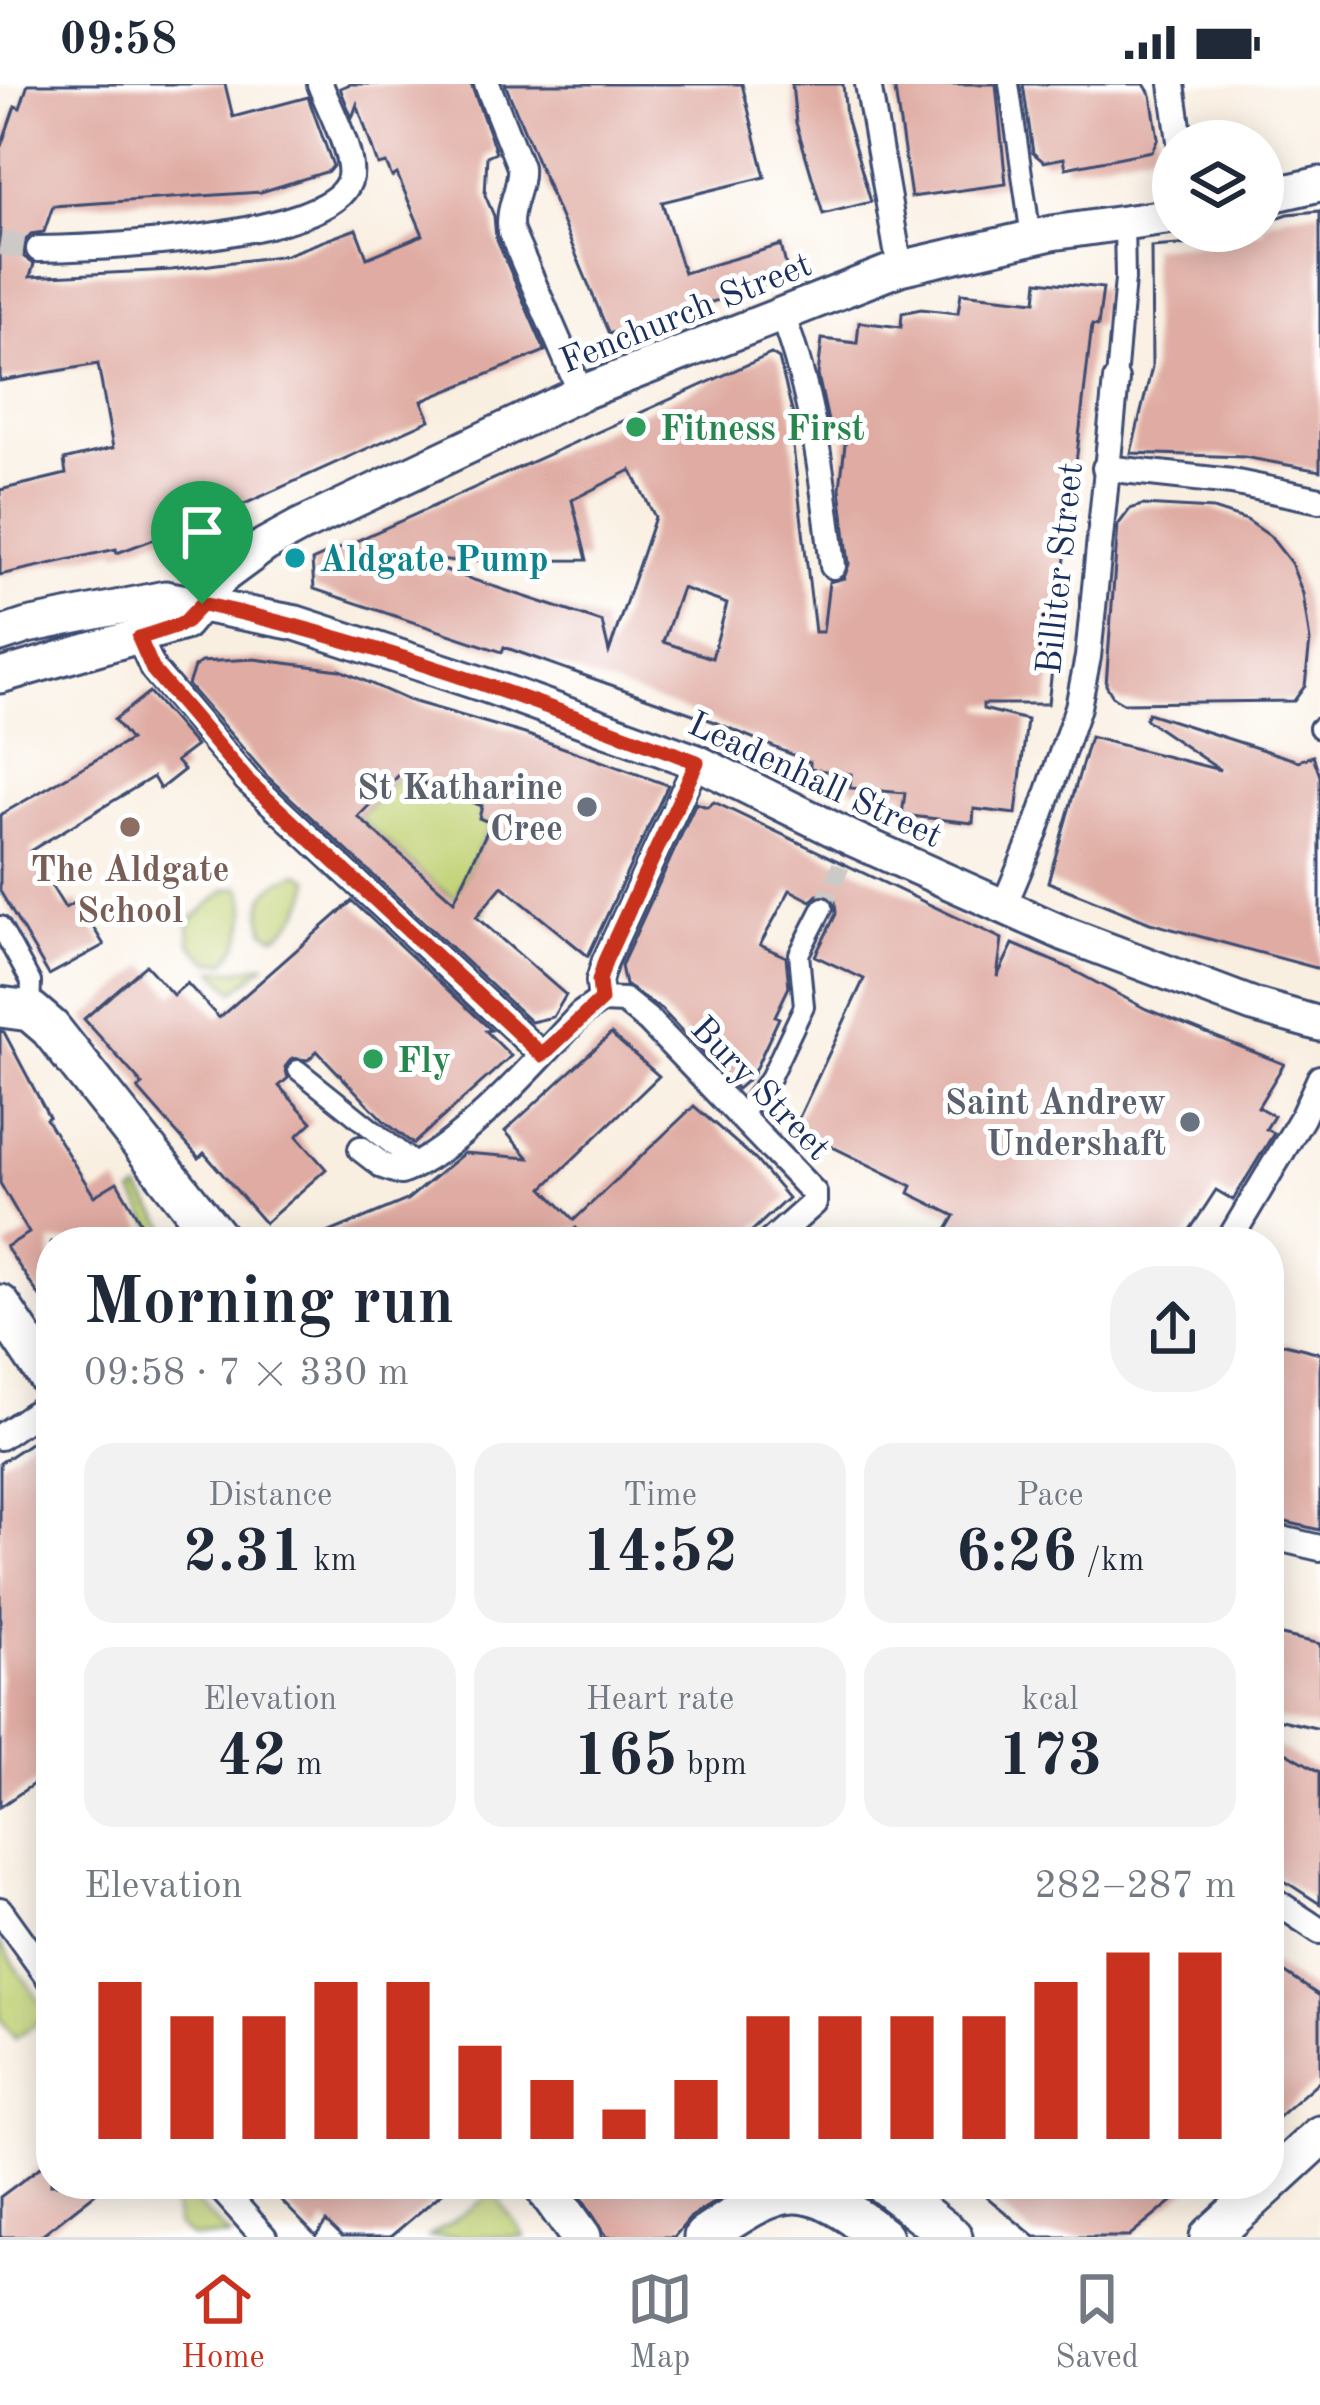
<!DOCTYPE html>
<meta charset="utf-8">
<style>
body{margin:0;font-family:"Old Standard TT",serif;background:#f2f2f3;color:#1f2937;height:100vh;display:flex;flex-direction:column;font-size:45px;white-space:nowrap}
*{box-sizing:border-box;margin:0}
p{font-size:39px;color:#747a83}
.icon{flex:none;width:66px;height:66px;fill:none;stroke:currentColor;stroke-width:2;stroke-linecap:round;stroke-linejoin:round}
.map{position:relative;flex:1;overflow:hidden}
.panel{position:absolute;left:36px;top:1143px;width:1248px;height:972px;display:flex;flex-direction:column;background:#fff;border-radius:48px;box-shadow:0 6px 30px #0003}
.panel>*{flex:none}
.buttons{position:absolute;left:1152px;top:36px;display:grid;gap:24px}
.buttons a{display:grid;place-items:center;width:132px;height:132px;border-radius:50%;background:#fff;box-shadow:0 6px 30px #0003;font-size:60px}
.pin{position:absolute;display:grid;place-items:center;width:102px;height:102px;color:#fff;margin:-123px -51px;border-radius:50% 50% 50% 0;rotate:-45deg;box-shadow:0 0 12px #0007}
.pin .icon{rotate:45deg}
.round{display:grid;place-items:center;flex:none;width:126px;height:126px;border-radius:48px;background:#f2f2f3}
.headline{display:flex;align-items:center;justify-content:space-between;height:204px;padding:0 48px}
h1{font-size:66px;font-weight:800;line-height:90px}
.stats{display:grid;grid-template-columns:repeat(3,1fr);gap:18px;height:204px;padding:12px 48px}
.stats div{display:grid;align-content:center;border-radius:30px;background:#f2f2f3;text-align:center}
.stats b{font-size:60px;font-weight:800}
.stats small{font-size:33px;font-weight:400}
.stats p{font-size:33px}
.chart{height:336px;padding:24px 48px}
.chart p{display:flex;justify-content:space-between}
.chart svg{width:100%;height:216px;margin-top:12px;stroke:#c8321e;stroke-width:6}
.status{display:flex;justify-content:space-between;align-items:center;height:84px;padding:0 60px;background:#fff;direction:ltr}
.status svg{height:33px;fill:currentColor}
.dock{display:flex;justify-content:space-around;align-items:center;height:168px;border-top:3px solid #e0e1e3;background:#fff;font-size:33px;color:#747a83}
.dock a{display:grid;justify-items:center;gap:6px}
.dock .current{color:#c8321e}
.map>svg:first-child{display:block}
.green{fill:#c1d275;stroke:#6e806a;stroke-width:3}
.building{fill:#dfaba2;fill-rule:evenodd}
.lines{fill:none;stroke-linecap:round;stroke-linejoin:round}
.pedestrian-tunnel{stroke:#cdc9c7;stroke-width:18;stroke-dasharray:18 9;stroke-linecap:butt}
.minor-tunnel{stroke:#cdc9c7;stroke-width:24;stroke-dasharray:24 12;stroke-linecap:butt}
.pedestrian-casing{stroke:#3c4c72;stroke-width:24}
.minor-casing{stroke:#3c4c72;stroke-width:30}
.tertiary-casing{stroke:#3c4c72;stroke-width:39}
.primary-casing{stroke:#3c4c72;stroke-width:45}
.pedestrian{stroke:#fff;stroke-width:18}
.minor{stroke:#fff;stroke-width:24}
.tertiary{stroke:#fff;stroke-width:33}
.primary{stroke:#fff;stroke-width:39}
.route-casing{stroke:#fff;stroke-width:24}
.route{stroke:#c8321e;stroke-width:15}
.leisure-dot{fill:#2e9e5b;stroke:#fff;stroke-width:4.5}
.culture-dot{fill:#0f9aa8;stroke:#fff;stroke-width:4.5}
.worship-dot{fill:#6b7280;stroke:#fff;stroke-width:4.5}
.education-dot{fill:#8d6e63;stroke:#fff;stroke-width:4.5}
.labels{text-anchor:middle;stroke-width:10;stroke-linejoin:round;paint-order:stroke}
.street-label{font-size:36px;fill:#1b2f5e;stroke:#fff}
.leisure-label{font-size:36px;font-weight:bold;fill:#27864d;stroke:#fff;text-anchor:start}
.culture-label{font-size:36px;font-weight:bold;fill:#0d838f;stroke:#fff;text-anchor:start}
.worship-label{font-size:36px;font-weight:bold;fill:#5b616d;stroke:#fff;text-anchor:end}
.education-label{font-size:36px;font-weight:bold;fill:#785e54;stroke:#fff}
</style>
<div class="status"><b>09:58</b><svg viewBox="0 0 49 12"><path d="M0 12V9h3v3zM5 12V6h3v6zM10 12V3h3v9zM15 12V0h3v12zM26 1h20v11H26zM47 4h2v5h-2z"/></svg></div>
<div class="map">
<svg width="1320" height="2153" viewBox="0 0 1320 2153">
<rect width="100%" height="100%" fill="#fff"/>
<filter id="ink" filterUnits="userSpaceOnUse"><feTurbulence type="fractalNoise" baseFrequency=".00833" numOctaves="2"/><feDisplacementMap in="SourceGraphic" scale="24" xChannelSelector="R" yChannelSelector="G"/><feConvolveMatrix kernelMatrix="1 2 1 2 8 2 1 2 1" color-interpolation-filters="sRGB"/></filter>
<filter id="wash" filterUnits="userSpaceOnUse"><feTurbulence type="fractalNoise" baseFrequency=".004" numOctaves="4" result="noise"/><feDisplacementMap in="SourceGraphic" scale="48" xChannelSelector="R" yChannelSelector="G"/><feGaussianBlur stdDeviation="2.7" result="paint"/><feColorMatrix in="noise" values="0 0 0 0 0 0 0 0 0 0 0 0 0 0 0 0 0 1.4 0 .05"/><feComposite in="paint" operator="in"/></filter>
<g filter="url(#wash)">
<rect width="100%" height="100%" fill="#f9efe1"/>
<g class="green">
<path d="M 400,690 L 482,722 L 479,734 L 491,739 L 459,805 L 486,822 L 483,830 L 437,802 L 359,734 Z"/>
<path d="M 298,789 L 310,795 C 310,814 292,845 275,852 L 265,847 C 255,810 267,803 298,789 Z"/>
<path d="M 240,803 C 252,825 244,860 226,878 L 209,878 L 190,859 L 189,837 L 227,805 Z"/>
<path d="M 266,880 L 234,908 L 214,886 L 239,886 Z"/>
<path d="M 139,1106 L 178,1158 L 161,1158 L 133,1110 Z"/>
<path d="M 0,1859 L 51,1934 L 51,1952 L 40,1937 L 15,1955 L 0,1934 Z"/>
<path d="M 184,2108 L 230,2153 L 191,2153 L 177,2141 L 173,2118 Z"/>
<path d="M 494,2109 L 525,2153 L 429,2153 Z"/>
</g>
<g id="blocks">
<g class="building">
<path d="M 28,0 L 225,0 L 233,33 L 308,13 L 333,82 L 329,87 L 261,108 L 53,122 L 44,148 L 31,150 L 24,158 L 24,173 L 34,180 L 30,193 L 172,186 L 286,171 L 356,145 L 367,174 L 423,151 L 397,90 L 392,93 L 386,79 L 378,81 L 357,20 L 352,34 L 340,4 L 350,0 L 471,0 L 496,68 L 487,72 L 485,111 L 494,132 L 496,154 L 545,267 L 422,317 L 430,336 L 229,427 L 117,469 L 116,465 L 0,491 L 0,406 L 66,390 L 64,376 L 113,364 L 98,280 L 0,297 L 0,65 L 15,22 L 20,24 Z"/>
<path d="M 505,0 L 742,0 L 765,93 L 662,118 L 684,189 L 781,161 L 789,194 L 609,250 Z"/>
<path d="M 792,0 L 843,0 L 846,33 L 871,118 L 823,130 L 796,39 Z"/>
<path d="M 894,0 L 996,0 L 1006,100 L 911,113 Z"/>
<path d="M 1023,0 L 1144,0 L 1151,11 L 1158,54 L 1152,67 L 1066,84 L 1064,74 L 1044,78 L 1033,69 Z"/>
<path d="M 1320,127 L 1320,387 L 1244,373 L 1131,369 L 1152,283 L 1151,163 L 1207,159 L 1241,147 L 1263,147 L 1263,139 L 1288,130 Z"/>
<path d="M 1038,197 L 1103,204 L 1098,242 L 1092,241 L 1048,620 L 983,620 L 983,625 L 1027,636 L 1016,730 L 974,725 L 973,739 L 902,731 L 905,709 L 850,704 L 851,690 L 810,685 L 810,678 L 707,635 L 504,563 L 502,568 L 314,505 L 312,477 L 771,270 L 779,275 L 797,347 L 791,346 L 815,548 L 823,548 L 829,498 L 844,494 L 849,480 L 840,404 L 846,352 L 831,351 L 818,291 L 822,255 L 857,259 L 859,238 L 901,243 L 902,229 L 921,225 L 958,229 L 961,209 L 1036,217 ZM 631,386 L 655,433 L 609,568 L 602,538 L 416,477 L 587,476 L 572,416 ZM 682,504 L 727,520 L 712,574 L 663,558 Z"/>
<path d="M 1142,421 L 1213,425 L 1247,436 L 1270,452 L 1291,479 L 1303,510 L 1310,557 L 1305,602 L 1294,617 L 1123,619 L 1113,613 L 1106,601 L 1118,441 L 1130,425 Z"/>
<path d="M 254,575 L 340,586 L 408,616 L 525,650 L 668,701 L 588,872 L 502,802 L 476,833 L 566,911 L 553,933 L 531,938 L 267,692 L 188,601 L 194,583 L 201,578 ZM 400,690 L 482,722 L 479,734 L 491,739 L 454,817 L 358,733 Z"/>
<path d="M 149,608 L 196,662 L 176,677 L 184,686 L 160,705 L 153,693 L 30,767 L 65,824 L 77,817 L 104,861 L 49,891 L 0,807 L 0,731 L 130,656 L 114,636 Z"/>
<path d="M 1148,629 L 1298,677 L 1313,672 L 1320,692 L 1320,885 L 1150,839 L 1048,798 L 1090,653 L 1220,686 L 1145,635 Z"/>
<path d="M 714,718 L 1002,855 L 997,893 L 1013,860 L 1065,882 L 1146,925 L 1284,980 L 1258,1023 L 1274,1032 L 1266,1045 L 1274,1049 L 1233,1116 L 1216,1106 L 1182,1158 L 940,1158 L 955,1132 L 909,1109 L 912,1102 L 794,1044 L 864,895 L 815,872 L 836,830 L 835,817 L 828,811 L 817,811 L 811,817 L 790,806 L 760,861 L 786,873 L 789,903 L 775,932 L 779,934 L 752,992 L 737,1005 L 661,925 L 625,901 L 621,882 L 696,719 L 707,723 Z"/>
<path d="M 352,817 L 491,946 L 486,947 L 511,972 L 413,1060 L 384,1037 L 317,967 L 308,976 L 292,974 L 285,983 L 288,994 L 279,1002 L 312,1038 L 297,1052 L 326,1085 L 265,1139 L 204,1069 L 199,1074 L 138,1005 L 143,1001 L 84,935 L 146,881 L 173,911 L 187,899 L 219,934 Z"/>
<path d="M 0,947 L 4,948 L 49,1033 L 46,1035 L 94,1112 L 117,1098 L 152,1158 L 51,1158 L 51,1229 L 6,1163 L 29,1149 L 0,1099 Z"/>
<path d="M 611,950 L 659,992 L 543,1104 L 574,1136 L 694,1022 L 754,1074 L 788,1114 L 740,1158 L 590,1158 L 576,1144 L 559,1158 L 306,1158 L 407,1116 L 464,1069 L 529,1074 L 505,1047 Z"/>
<path d="M 1269,1256 L 1320,1269 L 1320,1446 L 1269,1434 Z"/>
<path d="M 51,1345 L 51,1688 L 0,1723 L 0,1379 Z"/>
<path d="M 1269,1548 L 1320,1560 L 1320,1645 L 1269,1633 Z"/>
<path d="M 1269,1658 L 1320,1688 L 1320,1820 L 1269,1787 Z"/>
<path d="M 1269,1878 L 1320,1912 L 1320,1996 L 1269,2041 Z"/>
<path d="M 51,2075 L 51,2100 L 107,2100 L 39,2153 L 0,2153 L 0,2113 Z"/>
<path d="M 265,2100 L 453,2100 L 390,2153 L 342,2153 L 326,2138 L 316,2152 Z"/>
<path d="M 573,2100 L 743,2100 L 691,2133 L 674,2153 L 607,2153 Z"/>
<path d="M 971,2100 L 1193,2100 L 1129,2153 L 1035,2153 Z"/>
</g>
</g>
</g>
<g filter="url(#ink)">
<use href="#blocks" fill-opacity="0" stroke="#3c4c72" stroke-width="3"/>
<g class="lines">
<path class="pedestrian-tunnel" d="M 823,823 L 842,779"/>
<path class="minor-tunnel" d="M 0,159 L 39,165"/>
<defs>
<g id="pedestrian">
<path d="M 1009,0 L 1031,153"/>
<path d="M 1116,296 L 1125,195 L 1124,138"/>
<path d="M 1319,644 L 1320,645"/>
<path d="M 0,842 L 31,898 L 30,927"/>
<path d="M 298,986 L 418,1082"/>
<path d="M 741,1031 L 770,994 L 804,922 L 799,870 L 823,823"/>
</g>
<g id="minor">
<path d="M 487,0 L 520,83 C 522,105 506,125 511,148 L 581,309"/>
<path d="M 868,0 L 900,184"/>
<path d="M 1172,0 L 1180,57"/>
<path d="M 39,165 C 96,164 329,155 349,97 C 357,75 328,22 320,0"/>
<path d="M 782,231 C 813,312 823,396 833,482"/>
<path d="M 1105,384 L 1232,398 L 1320,416"/>
<path d="M 139,554 L 153,585 L 247,696 L 542,971"/>
<path d="M 1003,824 L 1035,748 L 1078,623 L 1088,573 L 1116,296"/>
<path d="M 601,916 L 624,917 L 649,937 L 814,1109 L 814,1119 L 770,1158"/>
<path d="M 601,916 L 599,897 L 605,877 L 697,678"/>
<path d="M 361,1065 L 383,1082 L 401,1088 C 458,1067 538,976 581,930 L 601,916"/>
<path d="M 1228,1158 L 1302,1034 L 1320,994"/>
<path d="M 0,1353 L 51,1318"/>
<path d="M 1269,1452 L 1320,1464"/>
<path d="M 1269,1813 L 1320,1847"/>
<path d="M 0,1826 L 51,1897"/>
<path d="M 217,2100 L 264,2153"/>
</g>
<g id="tertiary">
<path d="M 1263,113 L 1320,100"/>
<path d="M 0,551 L 27,542 L 165,514 L 296,539 L 488,602 L 697,678 L 853,755 L 1065,850 L 1253,921 L 1320,940"/>
<path d="M 0,592 L 184,539 L 223,492 L 265,461 L 298,443 L 581,309 L 900,184 L 1052,149 L 1173,132"/>
</g>
<g id="primary">
<path d="M 0,923 L 30,927 L 50,944 L 220,1158"/>
<path d="M 0,1221 L 51,1297"/>
<path d="M 1269,2099 L 1320,2052"/>
<path d="M 543,2100 L 581,2153"/>
<path d="M 884,2100 L 952,2153"/>
<path d="M 704,2153 C 785,2098 802,2091 882,2153"/>
<path d="M 1210,2153 L 1268,2100"/>
</g>
</defs>
<use href="#pedestrian" class="pedestrian-casing"/>
<use href="#minor" class="minor-casing"/>
<use href="#tertiary" class="tertiary-casing"/>
<use href="#primary" class="primary-casing"/>
<use href="#pedestrian" class="pedestrian"/>
<use href="#minor" class="minor"/>
<use href="#tertiary" class="tertiary"/>
<use href="#primary" class="primary"/>
</g>
</g>
<g class="lines" filter="url(#ink)">
<defs>
<path id="route" d="M 202,520 C 371,556 534,617 697,678 L 605,877 L 599,897 L 601,916 L 542,971 L 247,696 L 153,586 L 139,554 L 184,539 Z"/>
</defs>
<use href="#route" class="route-casing"/>
<use href="#route" class="route"/>
</g>
<g class="leisure-dot">
<circle cx="636" cy="343" r="12"/>
<circle cx="373" cy="975" r="12"/>
</g>
<circle class="culture-dot" cx="295" cy="474" r="12"/>
<g class="worship-dot">
<circle cx="587" cy="723" r="12"/>
<circle cx="1190" cy="1038" r="12"/>
</g>
<circle class="education-dot" cx="130" cy="743" r="12"/>
<g class="labels">
<g class="street-label">
<text transform="translate(685 227) rotate(-22)" y="13">Fenchurch Street</text>
<text transform="translate(1058 484) rotate(-84)" y="13">Billiter Street</text>
<text transform="translate(816 694) rotate(25)" y="13">Leadenhall Street</text>
<text transform="translate(762 1003) rotate(46)" y="13">Bury Street</text>
</g>
<g class="leisure-label">
<text x="660" y="356">Fitness First</text>
<text x="397" y="988">Fly</text>
</g>
<g class="culture-label">
<text x="319" y="487">Aldgate Pump</text>
</g>
<g class="worship-label">
<text x="563" y="715">St Katharine<tspan x="563" dy="41">Cree</tspan></text>
<text x="1166" y="1030">Saint Andrew<tspan x="1166" dy="41">Undershaft</tspan></text>
</g>
<g class="education-label">
<text x="130" y="797">The Aldgate<tspan x="130" dy="41">School</tspan></text>
</g>
</g>
</svg>
<div class="buttons">
<a><svg class="icon" aria-label="layers" viewBox="0 0 24 24"><path d="M12 4l9 5-9 5-9-5zM3 14l9 5 9-5"/></svg></a>
</div>
<div class="pin" style="left:202px;top:520px;background:#1e9e55"><svg class="icon" aria-label="arrive" viewBox="0 0 24 24"><path d="M6 21V4h12l-3 4 3 4H6"/></svg></div>
<section class="panel">
<div class="headline"><div><h1>Morning run</h1><p>09:58 · 7 × 330 m</p></div><a class="round"><svg class="icon" aria-label="share" viewBox="0 0 24 24"><path d="M12 15V3M7 8l5-5 5 5M5 13v7h14v-7"/></svg></a></div>
<div class="stats">
<div><p>Distance</p><b>2.31<small> km</small></b></div>
<div><p>Time</p><b>14:52</b></div>
<div><p>Pace</p><b>6:26<small> /km</small></b></div>
</div>
<div class="stats">
<div><p>Elevation</p><b>42<small> m</small></b></div>
<div><p>Heart rate</p><b>165<small> bpm</small></b></div>
<div><p>kcal</p><b>173</b></div>
</div>
<div class="chart"><p><span>Elevation</span>282–287 m</p>
<svg viewBox="0 0 160 44" preserveAspectRatio="none"><path d="M5 44V12M15 44V19M25 44V19M35 44V12M45 44V12M55 44V25M65 44V32M75 44V38M85 44V32M95 44V19M105 44V19M115 44V19M125 44V19M135 44V12M145 44V6M155 44V6"/></svg>
</div>
</section>
</div>
<nav class="dock">
<a class="current"><svg class="icon" aria-label="home" viewBox="0 0 24 24"><path d="M3 11l9-7 9 7M6 9v11h12V9"/></svg>Home</a>
<a><svg class="icon" aria-label="map" viewBox="0 0 24 24"><path d="M3 6l6-2 6 2 6-2v14l-6 2-6-2-6 2zM9 4v14M15 6v14"/></svg>Map</a>
<a><svg class="icon" aria-label="saved" viewBox="0 0 24 24"><path d="M7 4h10v16l-5-4-5 4z"/></svg>Saved</a>
</nav>
